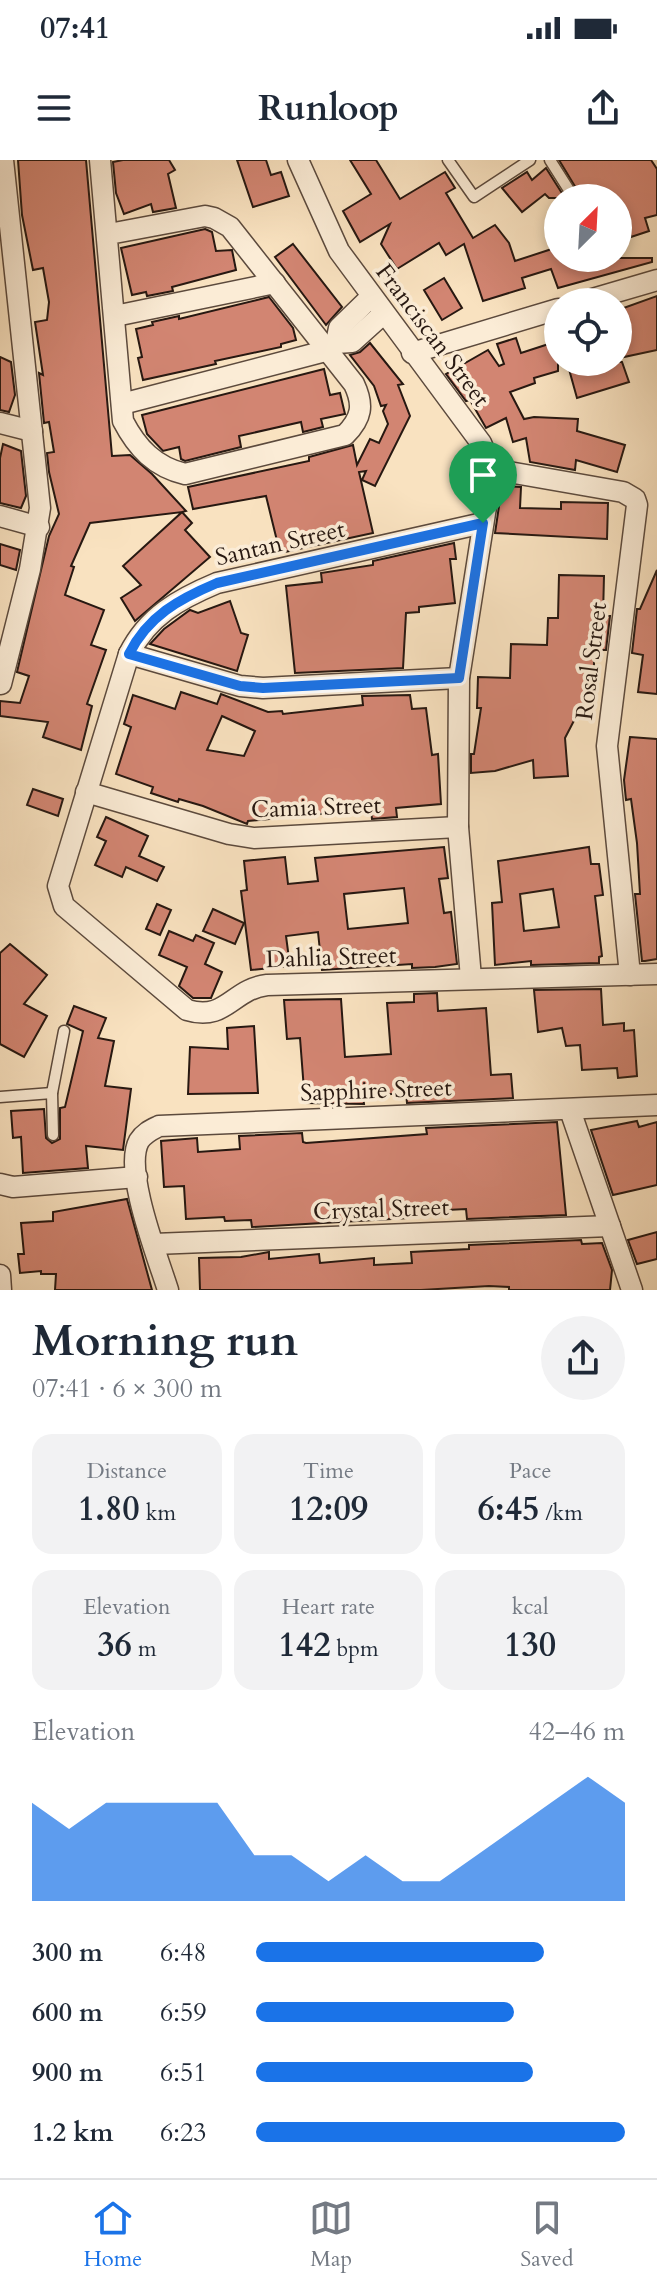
<!DOCTYPE html>
<meta charset="utf-8">
<style>
body{margin:0;font-family:Cardo,serif;background:#f2f2f3;color:#1f2937;height:100vh;display:flex;flex-direction:column;font-size:30px;white-space:nowrap}
*{box-sizing:border-box;margin:0}
p{font-size:26px;color:#747a83}
.icon{flex:none;width:44px;height:44px;fill:none;stroke:currentColor;stroke-width:2;stroke-linecap:round;stroke-linejoin:round}
.map{position:relative;height:1130px;overflow:hidden}
.details{display:flex;flex-direction:column;background:#fff;flex:1}
.details>*{flex:none}
.needle{width:52px;rotate:24deg}
.fabs{position:absolute;left:544px;top:24px;display:grid;gap:16px}
.fabs a{display:grid;place-items:center;width:88px;height:88px;border-radius:50%;background:#fff;box-shadow:0 4px 12px #0003;font-size:40px}
.pin{position:absolute;display:grid;place-items:center;width:68px;height:68px;color:#fff;margin:-82px -34px;border-radius:50% 50% 50% 0;rotate:-45deg;box-shadow:0 0 8px #0007}
.pin .icon{rotate:45deg}
.round{display:grid;place-items:center;flex:none;width:84px;height:84px;border-radius:42px;background:#f2f2f3}
.overview{display:flex;align-items:center;justify-content:space-between;height:136px;padding:0 32px}
h1{font-size:44px;font-weight:700;line-height:60px}
.figures{display:grid;grid-template-columns:repeat(3,1fr);gap:12px;height:136px;padding:8px 32px}
.figures div{display:grid;align-content:center;border-radius:20px;background:#f2f2f3;text-align:center}
.figures b{font-size:34px;font-weight:700}
.figures small{font-size:22px;font-weight:400}
.figures p{font-size:22px}
.chart{height:224px;padding:16px 32px}
.chart p{display:flex;justify-content:space-between}
.chart svg{width:100%;height:144px;margin-top:8px;fill:#1a73e8;opacity:.7}
ul{padding:0 32px;list-style:none;font-size:26px}
li{display:grid;grid-template-columns:128px 96px 1fr;align-items:center;height:60px}
li i{height:20px;border-radius:10px;background:#1a73e8}
.status{display:flex;justify-content:space-between;align-items:center;height:56px;padding:0 40px;background:#fff;direction:ltr}
.status svg{height:22px;fill:currentColor}
header{display:flex;justify-content:space-between;align-items:center;height:104px;padding:0 32px;background:#fff;font-size:36px;font-weight:700}
.menu{display:flex;justify-content:space-around;align-items:center;height:112px;border-top:2px solid #e0e1e3;background:#fff;font-size:22px;color:#747a83}
.menu a{display:grid;justify-items:center;gap:4px}
.menu .current{color:#1a73e8}
.map>svg:first-child{display:block}
.building{fill:#d28572;stroke:#271811;stroke-width:2;fill-rule:evenodd}
.lines{fill:none;stroke-linecap:round;stroke-linejoin:round}
.lane-casing{stroke:#5c4a3d;stroke-width:13}
.street-casing{stroke:#5c4a3d;stroke-width:23}
.lane{stroke:#fbecd6;stroke-width:10}
.street{stroke:#fbecd6;stroke-width:20}
.route-casing{stroke:#fff;stroke-width:16}
.route{stroke:#1a73e8;stroke-width:10}
.labels{text-anchor:middle;stroke-width:7;stroke-linejoin:round;paint-order:stroke}
.street-label{font-size:24px;fill:#271811;stroke:#fbecd6}
</style>
<div class="status"><b>07:41</b><svg viewBox="0 0 49 12"><path d="M0 12V9h3v3zM5 12V6h3v6zM10 12V3h3v9zM15 12V0h3v12zM26 1h20v11H26zM47 4h2v5h-2z"/></svg></div>
<header><svg class="icon" aria-label="menu" viewBox="0 0 24 24"><path d="M4 6h16M4 12h16M4 18h16"/></svg>Runloop<svg class="icon" aria-label="share" viewBox="0 0 24 24"><path d="M12 15V3M7 8l5-5 5 5M5 13v7h14v-7"/></svg></header>
<div class="map">
<svg width="657" height="1130" viewBox="0 0 657 1130">
<rect width="100%" height="100%" fill="#f9e2c0"/>
<filter id="stains"><feTurbulence type="fractalNoise" baseFrequency=".0025" numOctaves="4"/><feColorMatrix values="0 0 0 0 .2 0 0 0 0 .09 0 0 0 0 .02 0 0 0 .5 -.17"/></filter>
<radialGradient id="worn" r=".72"><stop offset=".6" stop-color="#630" stop-opacity="0"/><stop offset="1" stop-color="#630" stop-opacity=".3"/></radialGradient>
<g class="building">
<path d="M 18,0 L 86,0 L 112,296 L 130,295 L 152,314 L 186,351 L 182,352 L 192,363 L 185,370 L 210,397 L 135,461 L 121,438 L 141,425 L 123,406 L 182,352 L 90,363 L 71,406 L 74,407 L 65,435 L 104,450 L 91,485 L 106,490 L 87,544 L 92,546 L 81,590 L 43,577 L 48,562 L 0,556 L 0,541 L 20,543 L 29,516 L 17,512 L 49,376 L 59,354 L 49,312 L 47,293 L 54,292 L 49,262 L 44,263 L 39,213 L 43,215 L 35,162 L 47,160 L 49,142 L 43,108 L 33,110 L 22,55 Z"/>
<path d="M 123,0 L 169,0 L 175,10 L 168,14 L 176,48 L 153,52 L 151,44 L 124,54 L 116,33 L 113,2 Z"/>
<path d="M 237,0 L 266,0 L 271,15 L 281,12 L 289,36 L 253,47 Z"/>
<path d="M 350,0 L 376,0 L 400,39 L 445,12 L 455,28 L 446,33 L 473,78 L 495,65 L 509,83 L 515,101 L 558,87 L 558,98 L 652,98 L 652,102 L 558,128 L 551,109 L 522,118 L 525,128 L 483,141 L 464,84 L 446,95 L 439,83 L 397,109 L 381,84 L 390,64 L 360,82 L 343,51 L 371,34 Z"/>
<path d="M 559,0 L 651,0 L 657,9 L 657,55 L 645,58 L 649,71 L 631,77 L 618,38 L 582,38 Z"/>
<path d="M 546,8 L 565,38 L 549,38 L 545,34 L 522,52 L 502,28 L 527,12 L 532,20 Z"/>
<path d="M 205,69 L 212,72 L 216,91 L 232,90 L 236,110 L 172,127 L 173,131 L 147,136 L 146,132 L 132,135 L 121,88 Z"/>
<path d="M 293,84 L 342,147 L 326,165 L 275,97 Z"/>
<path d="M 444,118 L 462,148 L 442,160 L 424,130 Z"/>
<path d="M 657,136 L 657,190 L 624,197 L 618,179 L 618,150 Z"/>
<path d="M 269,137 L 293,168 L 296,180 L 281,184 L 281,187 L 215,201 L 216,204 L 143,220 L 138,198 L 142,197 L 136,169 L 153,165 L 152,162 L 179,156 L 179,159 Z"/>
<path d="M 516,178 L 521,193 L 558,181 L 558,211 L 534,218 L 535,223 L 510,232 L 524,259 L 534,257 L 578,259 L 577,271 L 625,285 L 617,312 L 576,300 L 575,310 L 530,302 L 526,278 L 513,282 L 506,258 L 486,268 L 470,240 L 466,241 L 446,214 L 488,190 L 499,206 L 504,204 L 497,184 Z"/>
<path d="M 370,183 L 403,224 L 398,225 L 410,256 L 375,326 L 362,320 L 366,311 L 359,312 L 373,373 L 280,393 L 266,336 L 193,349 L 188,327 L 309,301 L 309,297 L 353,285 L 357,305 L 370,279 L 379,283 L 388,264 L 383,251 L 386,245 L 381,246 L 374,226 L 350,195 L 360,192 Z"/>
<path d="M 0,197 L 11,202 L 15,235 L 9,252 L 0,250 Z"/>
<path d="M 567,202 L 622,202 L 629,222 L 577,238 Z"/>
<path d="M 324,209 L 330,235 L 340,233 L 345,254 L 321,259 L 323,267 L 303,272 L 301,262 L 239,276 L 241,287 L 185,301 L 181,299 L 179,287 L 163,291 L 147,274 L 142,255 Z"/>
<path d="M 3,284 L 21,291 L 26,336 L 21,348 L 0,343 L 0,298 Z"/>
<path d="M 502,326 L 521,327 L 520,348 L 561,349 L 561,342 L 608,343 L 607,379 L 495,373 Z"/>
<path d="M 454,383 L 456,399 L 450,399 L 455,443 L 419,447 L 419,452 L 406,453 L 403,508 L 295,513 L 286,426 L 322,422 L 321,413 L 373,405 L 373,401 Z"/>
<path d="M 0,384 L 20,390 L 16,410 L 0,405 Z"/>
<path d="M 657,410 L 657,534 L 638,532 L 643,495 L 632,493 L 637,449 L 640,449 Z"/>
<path d="M 559,415 L 604,416 L 603,456 L 610,456 L 606,490 L 594,490 L 594,522 L 565,578 L 568,616 L 534,618 L 533,600 L 495,611 L 471,613 L 471,594 L 474,594 L 481,548 L 477,548 L 478,517 L 510,518 L 511,484 L 547,485 L 548,458 L 558,458 Z"/>
<path d="M 230,441 L 241,473 L 248,475 L 237,511 L 150,484 L 164,469 L 190,450 L 198,453 Z"/>
<path d="M 181,532 L 217,544 L 221,534 L 268,552 L 282,551 L 283,554 L 363,545 L 362,536 L 410,535 L 412,549 L 426,548 L 432,595 L 438,594 L 441,644 L 396,648 L 397,657 L 372,659 L 370,641 L 329,646 L 330,653 L 248,661 L 247,664 L 203,646 L 179,639 L 178,642 L 151,633 L 153,627 L 116,614 L 131,567 L 124,564 L 133,535 L 175,549 ZM 222,556 L 255,571 L 244,596 L 207,590 Z"/>
<path d="M 630,577 L 657,579 L 657,799 L 645,801 L 642,801 L 635,734 L 640,734 L 637,683 L 631,639 L 626,640 L 624,620 Z"/>
<path d="M 33,629 L 63,639 L 58,656 L 27,645 Z"/>
<path d="M 106,657 L 148,676 L 139,696 L 164,707 L 157,721 L 126,707 L 122,717 L 95,705 L 106,681 L 97,677 Z"/>
<path d="M 444,687 L 448,718 L 439,719 L 444,753 L 451,752 L 457,804 L 435,807 L 412,808 L 412,804 L 322,810 L 318,772 L 286,776 L 290,806 L 251,810 L 241,731 L 247,730 L 244,701 L 285,697 L 288,724 L 318,721 L 315,698 ZM 404,728 L 408,763 L 348,769 L 344,734 Z"/>
<path d="M 589,687 L 591,704 L 599,704 L 603,735 L 595,736 L 602,796 L 599,797 L 599,803 L 531,805 L 531,801 L 495,805 L 492,743 L 502,742 L 498,701 ZM 553,729 L 559,767 L 524,771 L 520,734 Z"/>
<path d="M 157,744 L 171,750 L 160,775 L 146,769 Z"/>
<path d="M 213,749 L 244,763 L 235,784 L 203,771 Z"/>
<path d="M 169,771 L 193,781 L 196,775 L 214,783 L 205,804 L 222,812 L 211,838 L 193,838 L 179,826 L 187,807 L 159,795 Z"/>
<path d="M 10,784 L 47,815 L 24,844 L 47,856 L 24,897 L 0,884 L 0,793 Z"/>
<path d="M 601,829 L 603,865 L 624,863 L 624,871 L 634,870 L 637,916 L 618,918 L 617,908 L 582,910 L 580,885 L 566,886 L 562,868 L 538,872 L 534,830 Z"/>
<path d="M 437,833 L 438,851 L 486,848 L 491,915 L 511,914 L 513,938 L 407,943 L 406,933 L 363,936 L 364,944 L 305,943 L 300,878 L 287,879 L 284,840 L 341,839 L 345,897 L 391,894 L 387,843 L 414,842 L 414,834 Z"/>
<path d="M 74,846 L 106,858 L 98,878 L 114,881 L 105,926 L 131,929 L 123,990 L 86,986 L 88,1008 L 23,1013 L 21,977 L 13,978 L 11,951 L 44,949 L 46,978 L 52,983 L 60,979 L 60,948 L 65,947 L 83,871 L 67,864 Z"/>
<path d="M 254,866 L 258,933 L 188,934 L 190,887 L 228,889 L 227,868 Z"/>
<path d="M 637,961 L 639,967 L 657,962 L 657,1025 L 613,1035 L 591,970 Z"/>
<path d="M 557,962 L 566,1055 L 467,1059 L 466,1049 L 408,1052 L 408,1058 L 252,1067 L 251,1060 L 225,1061 L 224,1057 L 186,1059 L 184,1026 L 164,1027 L 161,981 L 197,978 L 198,992 L 240,989 L 239,976 L 302,973 L 303,982 L 306,983 L 427,974 L 426,968 Z"/>
<path d="M 127,1039 L 152,1130 L 55,1130 L 56,1114 L 41,1114 L 41,1111 L 20,1113 L 18,1094 L 24,1094 L 21,1063 L 53,1061 L 53,1052 Z"/>
<path d="M 657,1072 L 657,1099 L 637,1104 L 628,1080 Z"/>
<path d="M 581,1080 L 582,1084 L 602,1083 L 612,1110 L 610,1130 L 509,1130 L 509,1127 L 489,1126 L 421,1130 L 200,1130 L 199,1098 L 241,1097 L 269,1092 L 269,1099 L 319,1094 L 320,1103 L 374,1098 L 374,1105 L 412,1103 L 411,1092 L 469,1089 L 469,1085 Z"/>
</g>
<g class="lines">
<defs>
<g id="lane">
<path d="M 448,0 L 474,37 L 530,0"/>
<path d="M 550,0 L 574,38"/>
<path d="M 0,937 L 52,933"/>
<path d="M 53,975 L 52,933 L 64,871"/>
</g>
<g id="street">
<path d="M 100,0 L 123,261 C 137,288 155,307 185,314 L 345,275 C 362,258 364,245 354,224 L 230,67 L 214,58 L 205,56 L 109,74"/>
<path d="M 298,0 L 339,91 L 481,283 L 492,309 L 459,518 L 458,667 L 471,818"/>
<path d="M 582,142 L 657,120"/>
<path d="M 115,156 L 275,123"/>
<path d="M 336,183 L 352,182 L 383,154"/>
<path d="M 412,193 L 558,149"/>
<path d="M 122,244 L 329,190 L 336,183 L 339,168 L 371,137"/>
<path d="M 0,263 L 32,271"/>
<path d="M 492,309 L 623,332 L 635,339 L 637,345 L 607,586 L 630,815"/>
<path d="M 0,356 L 39,367"/>
<path d="M 483,363 L 217,423 C 179,439 148,456 129,494 L 58,726 L 64,746 L 187,850 C 226,862 232,829 267,825 L 657,814"/>
<path d="M 129,494 L 240,526 L 263,528 L 459,518"/>
<path d="M 1,524 L 30,409 L 40,348 L 3,0"/>
<path d="M 86,632 L 229,674 L 254,678 L 458,667"/>
<path d="M 570,950 L 632,1130"/>
<path d="M 0,1024 L 13,1027 L 137,1017"/>
<path d="M 154,1084 L 610,1066"/>
<path d="M 0,1115 L 1,1130"/>
<path d="M 168,1130 C 158,1098 123,1010 139,981 C 144,973 151,970 159,966 L 657,945"/>
</g>
</defs>
<use href="#lane" class="lane-casing"/>
<use href="#street" class="street-casing"/>
<use href="#lane" class="lane"/>
<use href="#street" class="street"/>
</g>
<g class="lines">
<defs>
<path id="route" d="M 483,363 L 459,518 L 263,528 L 240,526 L 129,494 C 148,456 179,439 217,423 Z"/>
</defs>
<use href="#route" class="route-casing"/>
<use href="#route" class="route"/>
</g>
<g class="labels">
<g class="street-label">
<text transform="translate(433 175) rotate(53)" y="8">Franciscan Street</text>
<text transform="translate(280 383) rotate(-13)" y="8">Santan Street</text>
<text transform="translate(591 501) rotate(-83)" y="8">Rosal Street</text>
<text transform="translate(316 647) rotate(-2)" y="8">Camia Street</text>
<text transform="translate(331 797) rotate(-2)" y="8">Dahlia Street</text>
<text transform="translate(376 930) rotate(-2)" y="8">Sapphire Street</text>
<text transform="translate(381 1049) rotate(-2)" y="8">Crystal Street</text>
</g>
</g>
<rect width="100%" height="100%" filter="url(#stains)"/>
<rect width="100%" height="100%" fill="url(#worn)"/>
</svg>
<div class="fabs">
<a><svg class="needle" viewBox="-14 -14 28 28"><path d="M0-13l5 13h-10z" fill="#e53935"/><path d="M0 13l5-13h-10z" fill="#747a83"/></svg></a>
<a><svg class="icon" aria-label="locate" viewBox="0 0 24 24"><circle cx="12" cy="12" r="6"/><path d="M12 2v4M12 18v4M2 12h4M18 12h4"/></svg></a>
</div>
<div class="pin" style="left:483px;top:363px;background:#1e9e55"><svg class="icon" aria-label="arrive" viewBox="0 0 24 24"><path d="M6 21V4h12l-3 4 3 4H6"/></svg></div>
</div>
<section class="details">
<div class="overview"><div><h1>Morning run</h1><p>07:41 · 6 × 300 m</p></div><a class="round"><svg class="icon" aria-label="share" viewBox="0 0 24 24"><path d="M12 15V3M7 8l5-5 5 5M5 13v7h14v-7"/></svg></a></div>
<div class="figures">
<div><p>Distance</p><b>1.80<small> km</small></b></div>
<div><p>Time</p><b>12:09</b></div>
<div><p>Pace</p><b>6:45<small> /km</small></b></div>
</div>
<div class="figures">
<div><p>Elevation</p><b>36<small> m</small></b></div>
<div><p>Heart rate</p><b>142<small> bpm</small></b></div>
<div><p>kcal</p><b>130</b></div>
</div>
<div class="chart"><p><span>Elevation</span>42–46 m</p>
<svg viewBox="0 0 160 44" preserveAspectRatio="none"><path d="M0 44V14L10 22L20 14L30 14L40 14L50 14L60 30L70 30L80 38L90 30L100 38L110 38L120 30L130 22L140 14L150 6L160 14V44z"/></svg>
</div>
<ul>
<li><b>300 m</b>6:48<i style="width:78%"></i></li>
<li><b>600 m</b>6:59<i style="width:70%"></i></li>
<li><b>900 m</b>6:51<i style="width:75%"></i></li>
<li><b>1.2 km</b>6:23<i style="width:100%"></i></li>
</ul>
</section>
<nav class="menu">
<a class="current"><svg class="icon" aria-label="home" viewBox="0 0 24 24"><path d="M3 11l9-7 9 7M6 9v11h12V9"/></svg>Home</a>
<a><svg class="icon" aria-label="map" viewBox="0 0 24 24"><path d="M3 6l6-2 6 2 6-2v14l-6 2-6-2-6 2zM9 4v14M15 6v14"/></svg>Map</a>
<a><svg class="icon" aria-label="saved" viewBox="0 0 24 24"><path d="M7 4h10v16l-5-4-5 4z"/></svg>Saved</a>
</nav>
